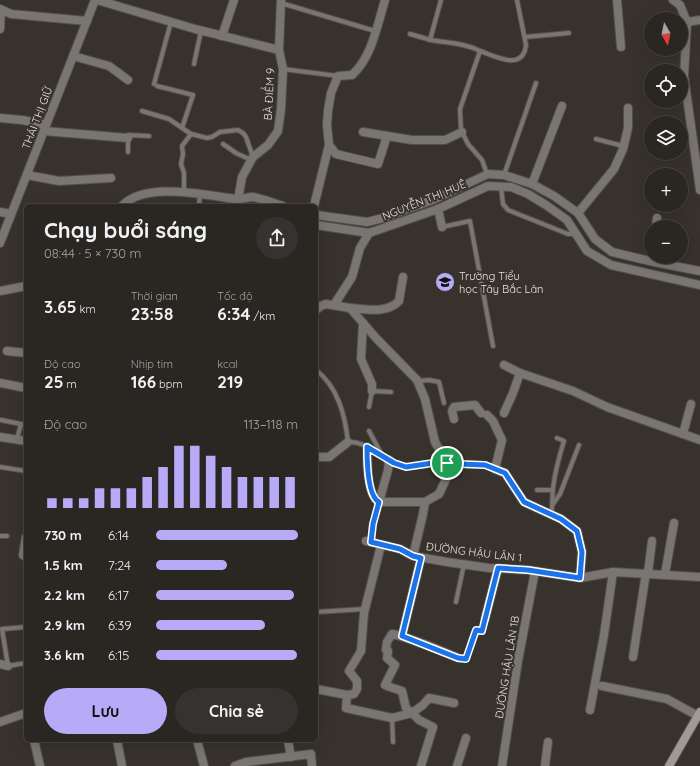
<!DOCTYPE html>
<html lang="vi">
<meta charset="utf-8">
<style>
body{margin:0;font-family:Quicksand,sans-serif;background:#36322f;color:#f1f3f6;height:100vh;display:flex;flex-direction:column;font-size:15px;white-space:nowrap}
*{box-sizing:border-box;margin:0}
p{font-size:13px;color:#a5a5a5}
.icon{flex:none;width:22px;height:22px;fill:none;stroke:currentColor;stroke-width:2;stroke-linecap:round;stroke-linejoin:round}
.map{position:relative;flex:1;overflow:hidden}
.side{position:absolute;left:24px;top:204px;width:294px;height:538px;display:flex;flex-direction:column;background:#2a2622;border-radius:6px;box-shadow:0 4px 16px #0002,0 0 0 1px #464340}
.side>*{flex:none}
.needle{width:26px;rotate:171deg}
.tools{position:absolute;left:644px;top:12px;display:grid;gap:8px}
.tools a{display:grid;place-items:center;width:44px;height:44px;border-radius:50%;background:#2a2622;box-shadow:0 4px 16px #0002,0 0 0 1px #464340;font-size:20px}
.pin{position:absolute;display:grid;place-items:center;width:34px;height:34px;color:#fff;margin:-17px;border:2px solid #fff;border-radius:50%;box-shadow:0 1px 4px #0007}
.round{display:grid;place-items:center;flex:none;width:42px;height:42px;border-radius:21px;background:#36322f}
.head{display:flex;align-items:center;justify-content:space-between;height:68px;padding:0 20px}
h1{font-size:22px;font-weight:700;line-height:30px}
.figures{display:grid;grid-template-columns:repeat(3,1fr);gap:6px;height:68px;padding:4px 20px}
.figures div{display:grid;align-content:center}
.figures b{font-size:17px;font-weight:700}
.figures small{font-size:11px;font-weight:400}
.figures p{font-size:11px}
.chart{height:112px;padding:8px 20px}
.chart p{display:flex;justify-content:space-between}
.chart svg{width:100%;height:72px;margin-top:4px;stroke:#b7abf8;stroke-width:6}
.cta{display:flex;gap:8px;margin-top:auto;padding:8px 20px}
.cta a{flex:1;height:46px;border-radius:24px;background:#b7abf8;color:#111;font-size:16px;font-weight:700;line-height:46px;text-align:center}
.cta a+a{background:#36322f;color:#f1f3f6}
ul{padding:0 20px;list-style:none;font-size:13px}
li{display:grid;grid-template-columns:64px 48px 1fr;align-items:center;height:30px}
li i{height:10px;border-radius:5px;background:#b7abf8}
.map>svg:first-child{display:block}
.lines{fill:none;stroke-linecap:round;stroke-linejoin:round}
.service-casing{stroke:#544e4a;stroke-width:6}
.minor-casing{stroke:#544e4a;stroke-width:10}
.tertiary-casing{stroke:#544e4a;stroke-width:10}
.secondary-casing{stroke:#544e4a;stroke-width:10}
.service{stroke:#797572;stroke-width:4}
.minor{stroke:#797572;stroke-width:8}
.tertiary{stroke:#797572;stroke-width:8}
.secondary{stroke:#9f9a96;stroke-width:8}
.route-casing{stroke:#fff;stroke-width:8}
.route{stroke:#1a73e8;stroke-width:5}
.labels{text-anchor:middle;stroke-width:4;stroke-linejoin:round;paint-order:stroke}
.street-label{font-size:11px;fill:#e8e3e0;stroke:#38322d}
.poi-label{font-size:11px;fill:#e8e3e0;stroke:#38322d;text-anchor:start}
</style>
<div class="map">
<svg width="700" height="766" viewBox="0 0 700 766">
<rect width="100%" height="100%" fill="#38322d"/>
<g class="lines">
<defs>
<g id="service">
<path d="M 281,3 L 375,31"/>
<path d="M 410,34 C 417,36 424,38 431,40 C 447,43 465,43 480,51 L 460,109 L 461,130 L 468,144 L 482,160 L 487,174"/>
<path d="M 525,37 L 569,33"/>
<path d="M 430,40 L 441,0"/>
<path d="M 480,51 C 495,56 523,72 526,45 L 517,0"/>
<path d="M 194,64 L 201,31"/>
<path d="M 283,69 L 338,76"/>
<path d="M 154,84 L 171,22"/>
<path d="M 157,86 L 193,95 L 182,128"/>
<path d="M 142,111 L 169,119 L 191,134 L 207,138 L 212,137 L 220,132 L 238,130 L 243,133 L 246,137 L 253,157"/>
<path d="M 596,139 L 623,146"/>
<path d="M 223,144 L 236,153 L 251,160"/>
<path d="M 128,152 L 128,135 L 149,136"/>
<path d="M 504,175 L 536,83"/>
<path d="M 501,187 L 503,204 L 508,210 L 568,234 L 576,234"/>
<path d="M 184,192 L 184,173 L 181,164 L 183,154 L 182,146 L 191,134"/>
<path d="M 199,206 L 200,194"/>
<path d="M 442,227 L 470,221 L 493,346"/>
<path d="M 316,370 C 338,387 345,415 348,442 C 367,440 385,462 404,466 C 412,468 423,464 431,463 C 450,462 478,462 495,469"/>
<path d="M 418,381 L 429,380 L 439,382 L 444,403"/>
<path d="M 369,407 L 372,391 L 391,392"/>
<path d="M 1,420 L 26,425"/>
<path d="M 369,431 L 382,455"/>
<path d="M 17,439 L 21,424"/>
<path d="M 0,467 L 26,471"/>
<path d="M 537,490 L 553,490"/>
<path d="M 553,504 L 560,494 L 579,445"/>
<path d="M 551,514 C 553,505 552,497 553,488 C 555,472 559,457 564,441 L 557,438"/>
<path d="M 0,536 L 7,536"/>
<path d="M 371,543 L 373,523 L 379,502"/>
<path d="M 456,602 L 464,564"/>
<path d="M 316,612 L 365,609"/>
<path d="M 26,627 L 2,629 L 8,666 L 26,663"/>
<path d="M 458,658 L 466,659 L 467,658 L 471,640 L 476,630 L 482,631 L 485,619"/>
<path d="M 392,718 L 393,742"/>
</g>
<g id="minor">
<path d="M 97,0 L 195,29 L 279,50"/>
<path d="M 385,0 C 377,26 372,57 352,75 L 338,76 L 331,93 L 328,111 L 327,125 L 329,145 L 336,154 L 378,164 L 387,136"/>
<path d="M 617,0 L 621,47"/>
<path d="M 673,0 L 680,5 L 687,22 L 684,76 L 700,190"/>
<path d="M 0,9 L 11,14 L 87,21"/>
<path d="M 687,22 L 700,20"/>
<path d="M 0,29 L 1,11"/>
<path d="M 222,36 L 234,0"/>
<path d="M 73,56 L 109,66 L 128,80"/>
<path d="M 0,118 L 22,120 L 46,125"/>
<path d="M 44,131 L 128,138"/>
<path d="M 363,132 L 412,140 L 445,140 L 462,132"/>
<path d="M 27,175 L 59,181 L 111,178"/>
<path d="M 532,184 L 562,106"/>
<path d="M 238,200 L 242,177 L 253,157 L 268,145 L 278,131 L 281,109 L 283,69 L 279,50 L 281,0"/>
<path d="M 314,206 L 329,145"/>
<path d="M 438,209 L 442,227"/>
<path d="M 0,212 L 11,214"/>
<path d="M 578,213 L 614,169 L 623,149 L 628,128 L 628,108"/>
<path d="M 656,227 L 657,218"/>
<path d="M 334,305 L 352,277 L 360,248 L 369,233"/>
<path d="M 350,308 C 366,309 387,314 399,301 L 403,277"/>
<path d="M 316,310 L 321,306 L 326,304 L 350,308 L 376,338 L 417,380 L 425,399 L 435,442 L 449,467 L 447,477 L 439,494 L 425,502"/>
<path d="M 363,323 L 361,359 L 372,384 L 372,391"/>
<path d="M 7,351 L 26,353"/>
<path d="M 504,365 L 520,373 L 573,391 L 607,407 L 700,440"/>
<path d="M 0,383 L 26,388"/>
<path d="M 504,413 L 513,393 L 520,373"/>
<path d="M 487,415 L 493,421 L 502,440 L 495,469 L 505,473 L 524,502 L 561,519 L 577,531 L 582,552 L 580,578"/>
<path d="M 454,419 L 452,411 L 454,407 L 475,405 L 481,413"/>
<path d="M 683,434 L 691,404"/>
<path d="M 0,437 L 26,441"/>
<path d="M 367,447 C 367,460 367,496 379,502 L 425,502 L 423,514 L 413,556"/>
<path d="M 316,457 L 329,457 L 348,442"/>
<path d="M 379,502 L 388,470 L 389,460"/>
<path d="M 26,537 L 23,555 L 26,557"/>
<path d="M 366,541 L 400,549 L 413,556 L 447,562 L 489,568 L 528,570 L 580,578 L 613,572 L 700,577"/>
<path d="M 648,573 L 652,541"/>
<path d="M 665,574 L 674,523"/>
<path d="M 485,619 L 498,568"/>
<path d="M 402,636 L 421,558"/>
<path d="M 633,657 L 646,573"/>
<path d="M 0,664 L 8,666"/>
<path d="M 602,686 L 667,699 L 698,716"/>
<path d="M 316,689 L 347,695 L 346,708 L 392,718 L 412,713 L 419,720 L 433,727 L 421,766"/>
<path d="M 347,695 L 354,694 L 357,689 L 357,681 L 349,671 L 361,651 L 364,613 L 381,545"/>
<path d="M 454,703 L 429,698 L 423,705 L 412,713 L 406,708 L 402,691 L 387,686 L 385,685 L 395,665 L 387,658 L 388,651 L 386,650 L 387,642 L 392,634 C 415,639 437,649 458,658"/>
<path d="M 590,710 L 604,635 L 613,572"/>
<path d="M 0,722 L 26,713"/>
<path d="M 34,740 L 40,766"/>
<path d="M 117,740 L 122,766"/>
<path d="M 197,740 L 204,766"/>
<path d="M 288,740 L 291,757"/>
<path d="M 235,766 L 246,762 L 311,754 L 312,766"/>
<path d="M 457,766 L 466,738"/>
<path d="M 502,766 L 518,661 L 535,571"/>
<path d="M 545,766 L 548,742"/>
</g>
<g id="tertiary">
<path d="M 122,206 C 145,181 204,195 235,199 C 241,200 247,197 253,197 C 263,199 273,203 283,206"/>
<path d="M 316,215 L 367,222 L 383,218 L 435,199 L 488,174 L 504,175 L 532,184 L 554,196 L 578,213 L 595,239 L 612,252 L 654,262 L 700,271"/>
<path d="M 316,225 L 369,233 L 438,209 L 488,186 L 511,187 L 528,194 L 546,205 L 567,220 L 587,251 L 611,265 L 700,285"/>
<path d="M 0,243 L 95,0"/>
<path d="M 0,291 L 26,286"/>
</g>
<path id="secondary" d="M 669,766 L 700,712"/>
</defs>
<use href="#service" class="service-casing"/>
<use href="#minor" class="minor-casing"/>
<use href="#tertiary" class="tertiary-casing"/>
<use href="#secondary" class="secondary-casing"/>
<use href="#service" class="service"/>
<use href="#minor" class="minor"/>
<use href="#tertiary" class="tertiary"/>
<use href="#secondary" class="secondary"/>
</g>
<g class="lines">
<defs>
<path id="route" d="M 367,447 L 394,463 L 406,467 L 433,463 L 485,465 L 505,473 L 524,502 L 561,519 L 577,531 L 582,552 L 580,578 L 528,570 L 498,568 L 482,631 L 476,630 L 466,659 L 458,658 L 402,636 L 421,558 L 413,556 L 400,549 L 371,542 L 373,524 L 379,502 C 367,496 367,460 367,447 Z"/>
</defs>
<use href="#route" class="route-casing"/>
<use href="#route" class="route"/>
</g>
<defs>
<symbol id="school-disc" viewBox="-11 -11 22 22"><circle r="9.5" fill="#b7abf8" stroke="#38322d"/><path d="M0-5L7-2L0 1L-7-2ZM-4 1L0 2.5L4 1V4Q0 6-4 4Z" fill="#111"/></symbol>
</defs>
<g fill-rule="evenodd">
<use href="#school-disc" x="434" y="271" width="22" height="22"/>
</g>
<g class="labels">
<g class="street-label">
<text transform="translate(269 94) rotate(-87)" y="4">BÀ ĐIỂM 9</text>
<text transform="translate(37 118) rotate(-69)" y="4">THÁI THỊ GIỮ</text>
<text transform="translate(424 200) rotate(-22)" y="4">NGUYỄN THỊ HUÊ</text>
<text transform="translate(474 552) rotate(7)" y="4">ĐƯỜNG HẬU LÂN 1</text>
<text transform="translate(507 667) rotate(-81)" y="4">ĐƯỜNG HẬU LÂN 1B</text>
</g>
<g class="poi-label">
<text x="459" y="280">Trường Tiểu<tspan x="459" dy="13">học Tây Bắc Lân</tspan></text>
</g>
</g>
</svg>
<div class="tools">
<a><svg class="needle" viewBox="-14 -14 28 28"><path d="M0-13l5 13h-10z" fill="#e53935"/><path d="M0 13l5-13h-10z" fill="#a5a5a5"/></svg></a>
<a><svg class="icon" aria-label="locate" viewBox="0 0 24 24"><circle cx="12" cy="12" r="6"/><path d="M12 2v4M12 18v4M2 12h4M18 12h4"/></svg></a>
<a><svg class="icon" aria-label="layers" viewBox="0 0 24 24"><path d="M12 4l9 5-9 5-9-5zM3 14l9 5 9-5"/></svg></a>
<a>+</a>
<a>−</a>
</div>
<div class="pin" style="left:447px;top:463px;background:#1e9e55"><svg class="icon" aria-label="arrive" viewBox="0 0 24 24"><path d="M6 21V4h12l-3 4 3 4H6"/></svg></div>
<section class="side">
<div class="head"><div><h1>Chạy buổi sáng</h1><p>08:44 · 5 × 730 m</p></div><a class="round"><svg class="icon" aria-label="share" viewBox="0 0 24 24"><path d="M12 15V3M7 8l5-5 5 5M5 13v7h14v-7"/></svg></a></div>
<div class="figures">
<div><b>3.65<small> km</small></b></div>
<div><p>Thời gian</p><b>23:58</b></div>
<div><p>Tốc độ</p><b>6:34<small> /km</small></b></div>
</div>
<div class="figures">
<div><p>Độ cao</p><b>25<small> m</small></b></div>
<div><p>Nhịp tim</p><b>166<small> bpm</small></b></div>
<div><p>kcal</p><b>219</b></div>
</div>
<div class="chart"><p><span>Độ cao</span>113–118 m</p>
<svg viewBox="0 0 160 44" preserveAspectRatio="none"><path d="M5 44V38M15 44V38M25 44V38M35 44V32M45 44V32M55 44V32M65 44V25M75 44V19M85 44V6M95 44V6M105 44V12M115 44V19M125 44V25M135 44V25M145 44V25M155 44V25"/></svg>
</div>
<ul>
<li><b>730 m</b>6:14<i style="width:100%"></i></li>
<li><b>1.5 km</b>7:24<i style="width:50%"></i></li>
<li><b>2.2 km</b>6:17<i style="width:97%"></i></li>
<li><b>2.9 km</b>6:39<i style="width:77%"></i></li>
<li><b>3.6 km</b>6:15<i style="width:99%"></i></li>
</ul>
<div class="cta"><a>Lưu</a><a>Chia sẻ</a></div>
</section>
</div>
